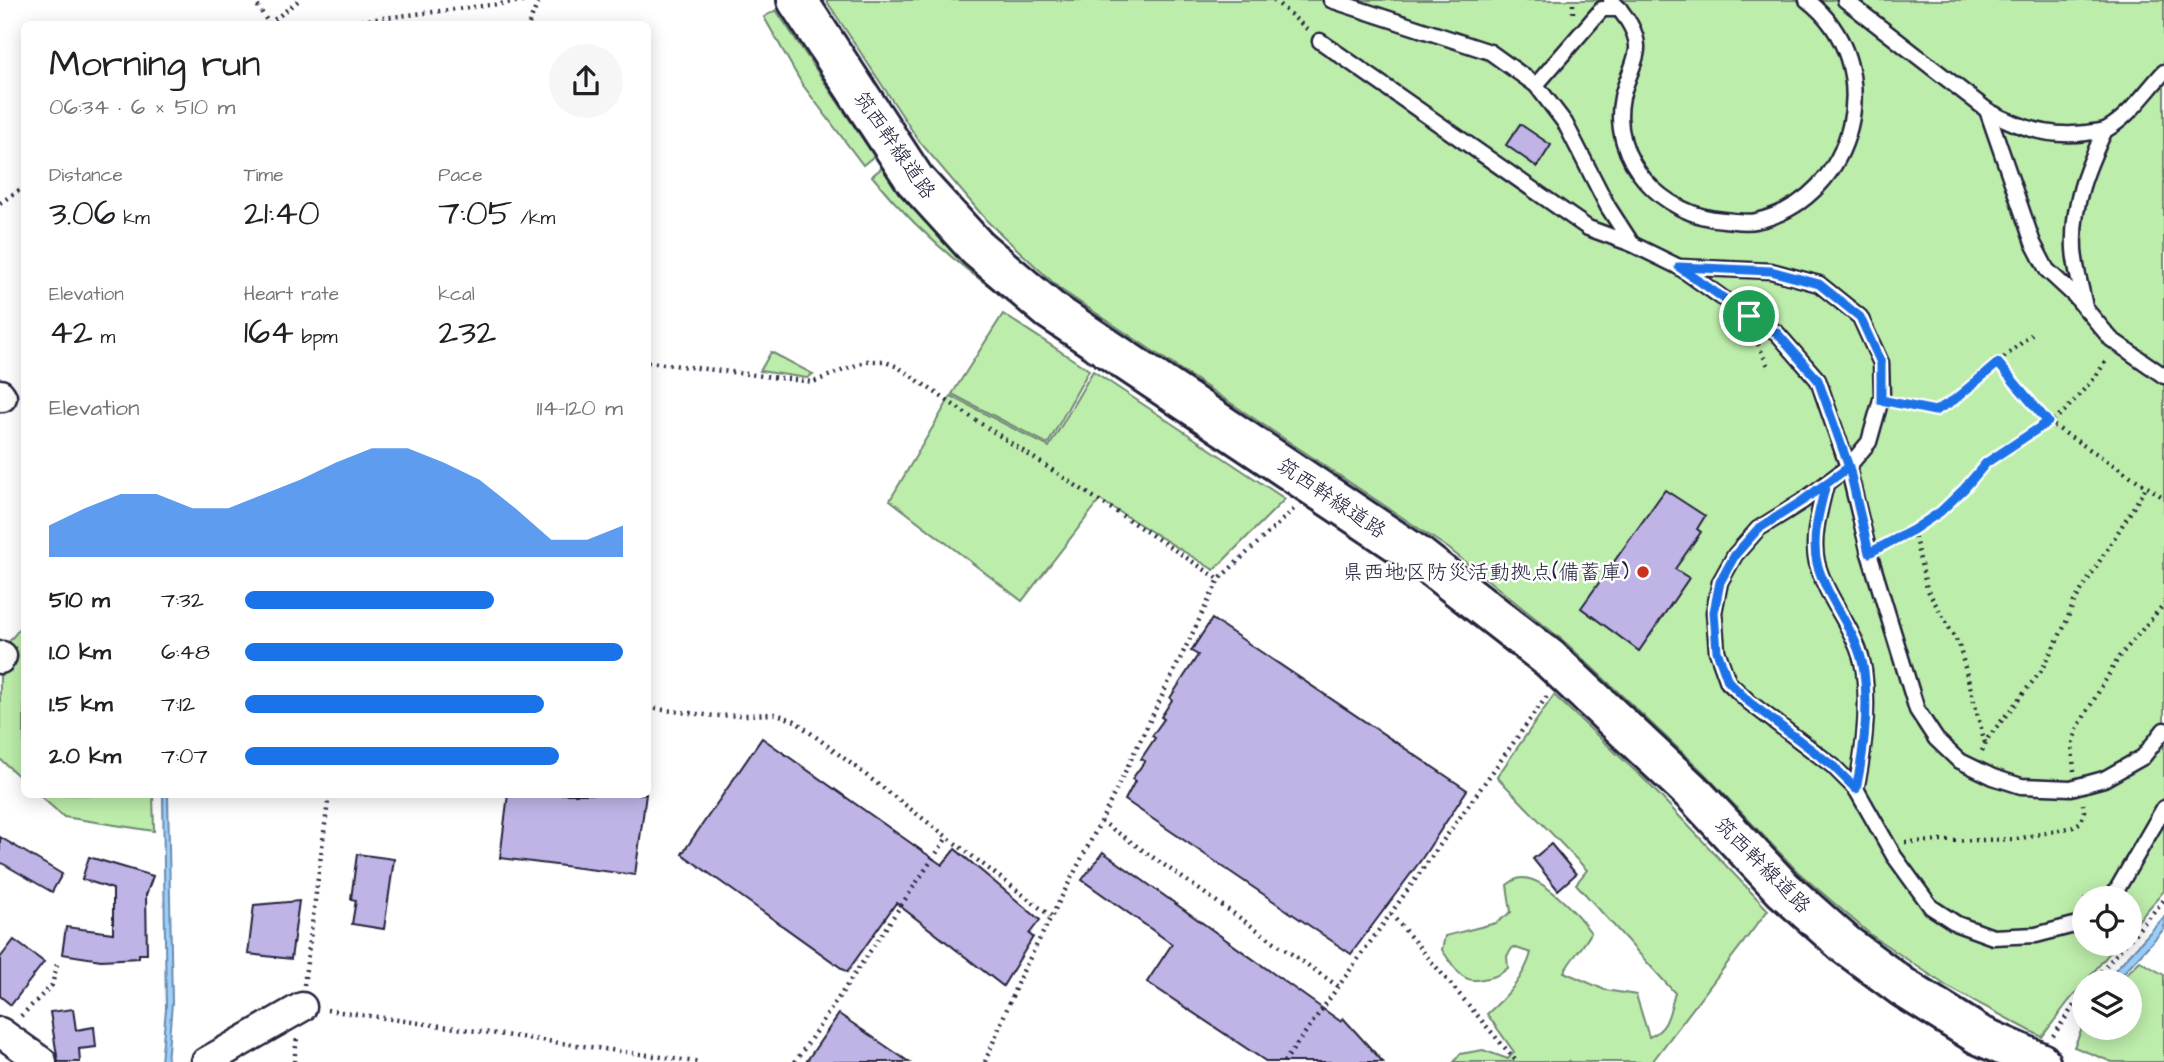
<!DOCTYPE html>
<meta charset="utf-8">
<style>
body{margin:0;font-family:"Architects Daughter","Klee One",sans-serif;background:#f6f6f6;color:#202124;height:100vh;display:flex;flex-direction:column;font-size:26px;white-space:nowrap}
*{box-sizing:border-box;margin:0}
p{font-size:23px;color:#757577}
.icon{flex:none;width:38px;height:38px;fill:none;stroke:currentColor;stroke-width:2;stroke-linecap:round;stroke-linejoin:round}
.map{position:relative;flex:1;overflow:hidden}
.side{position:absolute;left:21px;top:21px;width:630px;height:777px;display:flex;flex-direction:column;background:#fff;border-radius:10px;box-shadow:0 4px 18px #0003}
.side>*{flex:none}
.buttons{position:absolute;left:2072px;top:886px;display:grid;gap:14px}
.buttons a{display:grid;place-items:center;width:70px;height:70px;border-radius:50%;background:#fff;box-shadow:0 4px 18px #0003;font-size:35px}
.pin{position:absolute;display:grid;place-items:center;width:60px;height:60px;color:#fff;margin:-30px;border:4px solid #fff;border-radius:50%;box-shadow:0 2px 7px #0007}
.round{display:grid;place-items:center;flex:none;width:74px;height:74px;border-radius:37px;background:#f6f6f6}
.headline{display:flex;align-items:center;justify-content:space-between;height:119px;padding:0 28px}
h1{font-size:38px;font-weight:600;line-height:52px}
.metrics{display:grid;grid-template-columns:repeat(3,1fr);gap:10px;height:119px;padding:7px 28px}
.metrics div{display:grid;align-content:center}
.metrics b{font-size:35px;font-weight:600}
.metrics small{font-size:19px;font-weight:400}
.metrics p{font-size:19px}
.chart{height:196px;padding:14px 28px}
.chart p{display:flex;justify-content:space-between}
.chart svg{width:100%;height:126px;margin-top:7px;fill:#1a73e8;opacity:.7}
ul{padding:0 28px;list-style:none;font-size:23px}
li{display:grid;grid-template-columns:112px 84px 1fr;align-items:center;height:52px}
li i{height:18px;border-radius:9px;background:#1a73e8}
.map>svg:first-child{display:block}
.green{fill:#bdedab;stroke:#708873;stroke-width:2}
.water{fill:#9cd0fa;stroke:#6b8aae;stroke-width:2}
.building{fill:#c0b4e6;stroke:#22223b;stroke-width:2}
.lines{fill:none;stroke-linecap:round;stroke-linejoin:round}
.lane-casing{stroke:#22223b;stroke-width:19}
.street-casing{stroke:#22223b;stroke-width:33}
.secondary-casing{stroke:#22223b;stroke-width:44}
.path{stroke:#22223b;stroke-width:4.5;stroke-dasharray:2 5;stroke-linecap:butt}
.lane{stroke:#fff;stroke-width:14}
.street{stroke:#fff;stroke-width:28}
.secondary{stroke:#fff;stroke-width:38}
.route-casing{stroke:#fff;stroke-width:14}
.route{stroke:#1a73e8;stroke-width:9}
.poi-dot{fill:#c8321e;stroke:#fff;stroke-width:2.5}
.labels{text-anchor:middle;stroke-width:5;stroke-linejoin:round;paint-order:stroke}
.street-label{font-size:21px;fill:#22223b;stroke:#fff}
.poi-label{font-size:21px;fill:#22223b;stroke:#fff;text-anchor:end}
</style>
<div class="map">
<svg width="2164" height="1062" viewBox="0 0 2164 1062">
<rect width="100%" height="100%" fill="#fff"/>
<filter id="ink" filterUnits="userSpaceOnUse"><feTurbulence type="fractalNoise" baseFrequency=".0143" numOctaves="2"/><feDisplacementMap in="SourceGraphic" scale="14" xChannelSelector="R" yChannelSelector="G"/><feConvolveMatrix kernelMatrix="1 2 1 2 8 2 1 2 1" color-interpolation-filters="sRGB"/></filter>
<g filter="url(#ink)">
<g class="green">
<path d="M 826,0 L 2164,0 L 2164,891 L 2130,930 L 2130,898 L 2084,898 L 2084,943 L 2118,943 L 2068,1002 L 2042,1037 L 1948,987 L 1871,935 L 1798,872 L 1701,770 L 1566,643 L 1448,548 L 1060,289 L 988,222 L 919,141 Z"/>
<path d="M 776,10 L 874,156 L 863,165 L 802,84 L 764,17 Z"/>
<path d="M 883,167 L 908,198 L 999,288 L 996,291 C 950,259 908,220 872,176 Z"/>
<path d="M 1003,314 L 1089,370 L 1048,444 L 952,394 Z"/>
<path d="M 771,352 L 813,374 L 807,378 L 760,371 Z"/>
<path d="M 1093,371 L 1285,499 L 1214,570 L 1100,500 L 1022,601 L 890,500 L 951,396 L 1049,447 Z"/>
<path d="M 24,623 L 24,781 L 0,759 L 0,653 Z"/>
<path d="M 1554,695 L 1646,781 L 1768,910 L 1652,1062 L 1454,1062 L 1460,1054 L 1483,1050 L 1508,1059 L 1514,1052 L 1487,1014 C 1507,996 1524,978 1531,953 L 1513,947 L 1507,956 L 1508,968 C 1500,975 1494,977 1483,979 C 1461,985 1454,966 1442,950 L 1445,936 L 1496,923 L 1511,912 L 1507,885 C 1510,883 1513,880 1517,879 C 1540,871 1580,917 1591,933 C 1583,948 1572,957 1564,972 L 1605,990 L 1636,995 L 1649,1037 C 1669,1029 1669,1012 1675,993 L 1576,884 L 1587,870 L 1497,777 Z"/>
<path d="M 39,795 L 153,795 L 154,831 L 64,817 Z"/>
<path d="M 2140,961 L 2164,975 L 2164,1062 L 2112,1062 L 2074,1047 L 2084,1024 L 2084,1027 L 2130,1027 L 2130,982 L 2118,982 Z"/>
</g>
<g class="water">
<path d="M 168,794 L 172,1003 L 167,1062 L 161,1062 L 166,1009 L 163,795 Z"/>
<path d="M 2164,917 L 2164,929 L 2115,982 L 2104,982 Z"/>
</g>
<g class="building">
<path d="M 1520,124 L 1551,145 L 1537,167 L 1506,145 Z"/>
<path d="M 1665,490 L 1705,516 L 1697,529 L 1701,532 L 1675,569 L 1689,578 L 1639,651 L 1581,608 Z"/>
<path d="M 1212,619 L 1467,790 L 1421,860 L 1351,954 L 1125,800 L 1135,781 L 1132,779 L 1145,761 L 1141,759 L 1155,738 L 1152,736 L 1164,719 L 1161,717 L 1172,700 L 1170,698 L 1198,655 L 1191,651 Z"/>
<path d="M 762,738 L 942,865 L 955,849 L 1040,920 L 1029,934 L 1033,937 L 1003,986 L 896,903 L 847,972 L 682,854 Z"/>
<path d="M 508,794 L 646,794 L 635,875 L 500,858 Z"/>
<path d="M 0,837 L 62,874 L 52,892 L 0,862 Z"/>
<path d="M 1551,844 L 1576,874 L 1558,890 L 1533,859 Z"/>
<path d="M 1103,852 L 1340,1021 L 1343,1018 L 1383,1062 L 1267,1062 L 1147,982 L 1172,944 L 1082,880 Z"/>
<path d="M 357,854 L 394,859 L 384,929 L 352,924 L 356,900 L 351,899 Z"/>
<path d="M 89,857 L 153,876 L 146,895 L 147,954 L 139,954 L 139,958 L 101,960 L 62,954 L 66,927 L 113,933 L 113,889 L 82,879 Z"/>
<path d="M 299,901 L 291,959 L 248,954 L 254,905 Z"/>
<path d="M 14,940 L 44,962 L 11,1005 L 0,996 L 0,958 Z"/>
<path d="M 73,1009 L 76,1030 L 94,1027 L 96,1047 L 79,1049 L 80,1062 L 58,1062 L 50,1012 Z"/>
<path d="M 839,1014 L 909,1062 L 806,1062 Z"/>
</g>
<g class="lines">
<defs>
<g id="lane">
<path d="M 1331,0 L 1490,52 L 1536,85 L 1565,123 L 1608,207 L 1632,244 L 1679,267 L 1771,271 L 1819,284 L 1860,317 L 1881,363 L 1882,396 L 1869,442 L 1848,467 L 1803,501 L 1758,529 L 1735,555 L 1720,582 L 1714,612 L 1717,651 L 1728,682 L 1749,702 L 1833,766 L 1856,789 L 1894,856 L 1931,907 L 1957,924 L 1993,937 L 2036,935 L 2078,924 L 2084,919"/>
<path d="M 1611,0 C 1622,11 1636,29 1637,46 C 1638,59 1625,82 1622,97 C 1609,160 1663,216 1724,220 C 1734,221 1746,223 1756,221 C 1857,199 1889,63 1807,0"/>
<path d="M 1845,0 L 1987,110 C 2018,128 2050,138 2086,133 C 2092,132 2101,132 2107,129 C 2129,117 2147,90 2164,72"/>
<path d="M 1320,41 L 1588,228 L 1632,244"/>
<path d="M 1536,85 L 1602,9 L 1620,9"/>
<path d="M 1987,110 L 2033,243 L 2047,270 L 2074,295 L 2111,339 L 2164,376"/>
<path d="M 1679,267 L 1724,299 L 1777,333 L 1818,380 L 1848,467 L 1869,553 L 1917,710 L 1936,739 L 1958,760 L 1993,777 L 2021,786 L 2071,788 L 2104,779 L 2143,757 L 2164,730"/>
<path d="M 2085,308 C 2082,289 2075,269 2074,249 C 2072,204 2086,170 2105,130"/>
<path d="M 1826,484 C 1820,509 1811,538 1817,563 C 1827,601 1858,631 1864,671 C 1869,710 1864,751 1856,789"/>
<path d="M 2112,898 L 2164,808"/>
</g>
<g id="street">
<path d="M 0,394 L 2,397"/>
<path d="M 0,659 L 2,656"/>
<path d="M 0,1032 L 42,1062"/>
<path d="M 206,1062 L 302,1007"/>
</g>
<path id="secondary" d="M 797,0 L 915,180 L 977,248 L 1050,310 L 1418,556 L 1550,659 L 1695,795 L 1783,889 L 1846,945 L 1904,988 L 1979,1035 L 2040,1062"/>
</defs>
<use href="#lane" class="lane-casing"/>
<use href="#street" class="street-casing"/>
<use href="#secondary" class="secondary-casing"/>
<g class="path">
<path d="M 254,0 L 269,24"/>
<path d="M 1274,0 L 1307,29"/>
<path d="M 1573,13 L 1573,0"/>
<path d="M 269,24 L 299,0"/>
<path d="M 334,24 L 531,0"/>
<path d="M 529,24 L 539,0"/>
<path d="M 0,203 L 24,187"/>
<path d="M 1758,344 L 1769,368"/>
<path d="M 648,362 L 813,382 L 867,361 L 883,361 L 898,367 L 971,417 L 1219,579"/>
<path d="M 1998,363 L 2048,422 L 2164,498"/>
<path d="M 1897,403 L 1935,411 L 1954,400 L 2033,333"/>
<path d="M 1913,530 L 1927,589 L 1959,645 L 1985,743"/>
<path d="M 1886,545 L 1913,530 L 1940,512 L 1964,489 L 1986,463 L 2063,413 L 2096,376 L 2107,359"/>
<path d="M 648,708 L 714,716 L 777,714 L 795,721 L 1052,917"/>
<path d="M 1982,751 L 1988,738 L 2041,671 L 2065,625 L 2074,602 L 2147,486"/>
<path d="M 2074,771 L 2072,746 L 2078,727 L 2119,657 L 2164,604"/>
<path d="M 1101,821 L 1339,987"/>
<path d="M 1905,842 L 2017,839 L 2073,827 L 2081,822 L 2084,811 L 2083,804"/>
<path d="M 1391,914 L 1517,1062"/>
<path d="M 2130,939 L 2164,900"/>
<path d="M 2092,982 L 2126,943"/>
<path d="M 304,985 L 329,794"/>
<path d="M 327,1010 L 697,1062"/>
<path d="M 21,1016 L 52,985 L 57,964"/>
<path d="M 2053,1036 L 2084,991"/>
<path d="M 294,1062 L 297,1038"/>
<path d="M 795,1062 L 948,836"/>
<path d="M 985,1062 L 1020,977 L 1101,821 L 1219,579 L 1295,508"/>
<path d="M 1284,1062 L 1547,696"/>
</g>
<use href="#lane" class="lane"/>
<use href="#street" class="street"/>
<use href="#secondary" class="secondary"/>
</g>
</g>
<g class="lines" filter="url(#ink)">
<defs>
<path id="route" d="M 1749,316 L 1777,333 L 1818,380 L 1849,467 L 1802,501 L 1758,529 L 1735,555 L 1720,582 L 1714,612 L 1717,651 L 1728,681 L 1749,702 L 1833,766 L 1856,789 C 1864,751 1869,710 1864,671 C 1858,631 1827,601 1817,563 C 1811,537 1820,509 1826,484 L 1849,467 L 1869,553 L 1913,530 L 1940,512 L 1964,489 L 1986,463 L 2048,422 L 1998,363 L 1954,400 L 1935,411 L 1881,400 L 1881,363 L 1860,317 L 1819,284 L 1771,271 L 1679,267 L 1749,316"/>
</defs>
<use href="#route" class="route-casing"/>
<use href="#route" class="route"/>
</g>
<circle class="poi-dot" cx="1643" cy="572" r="7"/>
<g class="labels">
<g class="street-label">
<text transform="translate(895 145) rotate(55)" y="7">筑西幹線道路</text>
<text transform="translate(1332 498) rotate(34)" y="7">筑西幹線道路</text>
<text transform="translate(1763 865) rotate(45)" y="7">筑西幹線道路</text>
</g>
<g class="poi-label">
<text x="1629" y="579">県西地区防災活動拠点(備蓄庫)</text>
</g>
</g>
</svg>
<div class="buttons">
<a><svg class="icon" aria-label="locate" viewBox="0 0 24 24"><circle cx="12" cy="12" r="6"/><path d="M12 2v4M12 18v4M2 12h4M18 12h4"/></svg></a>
<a><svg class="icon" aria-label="layers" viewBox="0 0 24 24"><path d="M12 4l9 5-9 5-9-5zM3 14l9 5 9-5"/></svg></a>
</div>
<div class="pin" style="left:1749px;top:316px;background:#1e9e55"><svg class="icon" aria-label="arrive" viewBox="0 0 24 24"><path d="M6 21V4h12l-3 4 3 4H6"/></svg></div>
<section class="side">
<div class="headline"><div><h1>Morning run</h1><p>06:34 · 6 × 510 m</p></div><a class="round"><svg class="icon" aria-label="share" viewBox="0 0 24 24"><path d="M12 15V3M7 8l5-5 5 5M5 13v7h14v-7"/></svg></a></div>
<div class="metrics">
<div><p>Distance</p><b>3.06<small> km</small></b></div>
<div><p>Time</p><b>21:40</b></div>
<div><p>Pace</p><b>7:05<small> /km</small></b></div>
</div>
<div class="metrics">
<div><p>Elevation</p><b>42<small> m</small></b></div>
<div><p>Heart rate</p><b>164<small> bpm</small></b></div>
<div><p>kcal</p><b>232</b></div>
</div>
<div class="chart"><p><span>Elevation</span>114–120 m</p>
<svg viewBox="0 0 160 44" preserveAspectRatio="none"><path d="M0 44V33L10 27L20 22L30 22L40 27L50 27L60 22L70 17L80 11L90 6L100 6L110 11L120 17L130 27L140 38L150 38L160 33V44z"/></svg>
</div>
<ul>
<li><b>510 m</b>7:32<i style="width:66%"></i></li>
<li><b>1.0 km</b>6:48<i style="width:100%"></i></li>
<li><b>1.5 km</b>7:12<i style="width:79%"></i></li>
<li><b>2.0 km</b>7:07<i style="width:83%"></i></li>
</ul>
</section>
</div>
